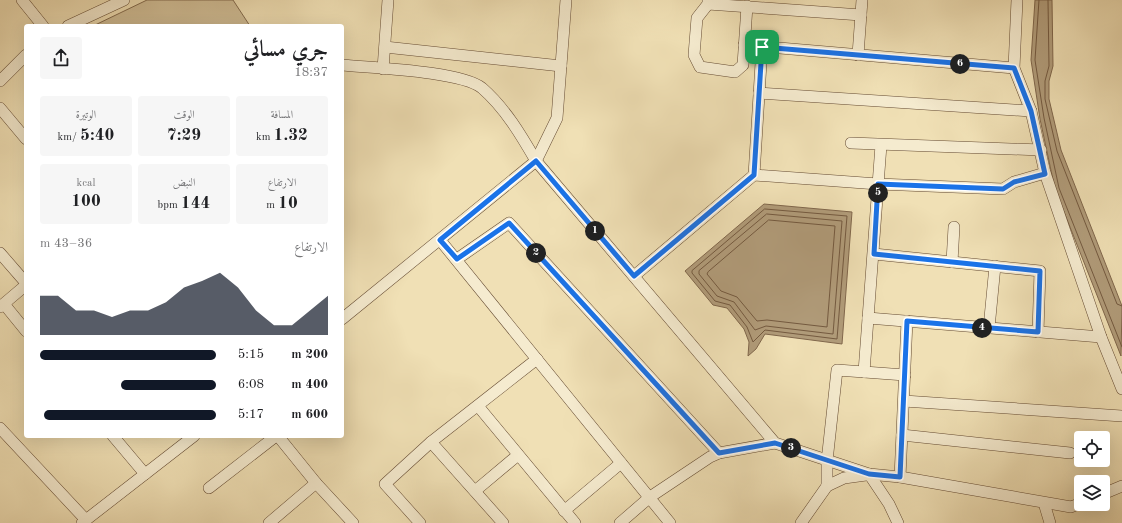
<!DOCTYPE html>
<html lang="ar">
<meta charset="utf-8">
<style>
body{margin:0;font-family:"Old Standard TT",Amiri,serif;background:#f6f6f6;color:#202124;direction:rtl;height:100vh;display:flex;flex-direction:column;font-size:15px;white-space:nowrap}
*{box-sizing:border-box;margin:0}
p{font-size:13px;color:#757577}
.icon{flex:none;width:22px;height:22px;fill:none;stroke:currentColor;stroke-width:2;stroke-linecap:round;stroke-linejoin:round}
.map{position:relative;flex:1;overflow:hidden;direction:ltr}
.sheet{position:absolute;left:24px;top:24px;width:320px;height:414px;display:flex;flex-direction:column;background:#fff;border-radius:4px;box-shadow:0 4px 16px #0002;direction:rtl}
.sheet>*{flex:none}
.buttons{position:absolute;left:1074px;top:431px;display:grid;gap:8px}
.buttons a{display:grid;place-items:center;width:36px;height:36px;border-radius:4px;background:#fff;box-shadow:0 4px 16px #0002;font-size:20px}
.pin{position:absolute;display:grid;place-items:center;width:34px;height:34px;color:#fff;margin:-17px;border-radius:8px;box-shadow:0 2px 6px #0006}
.km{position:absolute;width:20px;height:20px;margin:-10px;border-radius:50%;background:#222;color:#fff;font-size:11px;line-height:20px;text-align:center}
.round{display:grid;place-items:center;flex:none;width:42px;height:42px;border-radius:4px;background:#f6f6f6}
.summary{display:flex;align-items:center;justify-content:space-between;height:68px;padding:0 16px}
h1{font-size:22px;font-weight:700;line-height:30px}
.metrics{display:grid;grid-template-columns:repeat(3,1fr);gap:6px;height:68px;padding:4px 16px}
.metrics div{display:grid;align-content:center;border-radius:4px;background:#f6f6f6;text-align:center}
.metrics b{font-size:17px;font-weight:700}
.metrics small{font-size:11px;font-weight:400}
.metrics p{font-size:11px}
.chart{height:112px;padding:8px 16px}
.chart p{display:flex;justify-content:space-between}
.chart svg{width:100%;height:72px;margin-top:4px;fill:#111827;opacity:.7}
ul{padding:0 16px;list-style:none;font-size:13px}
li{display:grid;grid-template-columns:64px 48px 1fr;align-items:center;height:30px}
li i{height:10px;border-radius:5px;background:#111827}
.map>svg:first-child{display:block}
.pitch{fill:#d0be97;stroke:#836b4e}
.water{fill:#b19c7a;stroke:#80674c}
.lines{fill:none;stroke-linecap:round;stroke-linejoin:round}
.shore{stroke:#745a40;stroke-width:1}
.minor-casing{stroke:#644a32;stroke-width:12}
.minor{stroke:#f5ebcf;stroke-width:11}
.route-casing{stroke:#fff;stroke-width:8}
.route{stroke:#1a73e8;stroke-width:5}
</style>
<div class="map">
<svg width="1122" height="523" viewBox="0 0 1122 523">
<rect width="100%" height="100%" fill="#f0e0b5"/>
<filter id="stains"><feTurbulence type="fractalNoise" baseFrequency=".005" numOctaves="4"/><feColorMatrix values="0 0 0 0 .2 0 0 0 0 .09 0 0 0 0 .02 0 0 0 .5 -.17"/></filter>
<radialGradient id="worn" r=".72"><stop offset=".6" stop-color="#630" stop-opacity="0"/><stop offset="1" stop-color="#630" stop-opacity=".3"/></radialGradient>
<path class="pitch" d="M 147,0 L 233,0 L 250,26 L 93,26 Z"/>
<g class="water">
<path d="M 1035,0 L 1052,0 L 1053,66 L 1049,81 L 1049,99 L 1061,150 L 1122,306 L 1121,356 L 1055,189 L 1040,119 L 1031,60 Z"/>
<path d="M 764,204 L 852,212 L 842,344 L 765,334 L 756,349 L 748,356 L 749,342 L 744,329 L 727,308 L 713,305 L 685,271 Z"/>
</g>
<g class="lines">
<g class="shore">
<path d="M 1039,0 L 1035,60 L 1044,118 L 1059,188 L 1122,347"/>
<path d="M 1048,0 L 1049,66 L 1045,81 L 1045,99 L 1057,151 L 1117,304 L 1122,306"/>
<path d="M 765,209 L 847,216 L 837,339 L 765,330 L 753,342 L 747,327 L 730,305 L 715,301 L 692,273 L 692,271 Z"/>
<path d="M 767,214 L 842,221 L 833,334 L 766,326 L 755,330 L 734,302 L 717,296 L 699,274 L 699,271 Z"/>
<path d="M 769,220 L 835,226 L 827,327 L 767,320 L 757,321 L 737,297 L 721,291 L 707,274 L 708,272 Z"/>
</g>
<defs>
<g id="minor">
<path d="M 22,0 L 43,26"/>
<path d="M 708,0 L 708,4 L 697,18 L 694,55 L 700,67 L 735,72 L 743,65 L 747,6"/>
<path d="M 1017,0 L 1014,68 L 1031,111 L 1045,173 L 1101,337 L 1122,389"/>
<path d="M 708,4 L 861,15"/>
<path d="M 68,26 L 124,0"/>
<path d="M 744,45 L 1014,68"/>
<path d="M 385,47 L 561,66"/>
<path d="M 858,55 L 862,0"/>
<path d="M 342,65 C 372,68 461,71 482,88 C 505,108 521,135 536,161 L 775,443 L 869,474 L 900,477 L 1071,507 L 1081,503"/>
<path d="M 383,69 L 388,0"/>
<path d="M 0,81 L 26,55"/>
<path d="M 759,93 L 1031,111"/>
<path d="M 0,108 L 26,139"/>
<path d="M 851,143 L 1041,150"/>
<path d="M 754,175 L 762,47"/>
<path d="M 440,240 L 670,523"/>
<path d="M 0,253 L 26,283"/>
<path d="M 874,254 L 1040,271 L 1038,332"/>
<path d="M 457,259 L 509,223 L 719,453"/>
<path d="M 952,262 L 954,227"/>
<path d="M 634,276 L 754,175 L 878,184 L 1003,189 L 1014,182 L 1045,173"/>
<path d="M 4,304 L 26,331"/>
<path d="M 0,307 L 26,285"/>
<path d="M 868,318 L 1101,337"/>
<path d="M 342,319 L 536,161 L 557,118 L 566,0"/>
<path d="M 989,328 L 995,266"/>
<path d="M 864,372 L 881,145"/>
<path d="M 904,401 L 1122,416"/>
<path d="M 478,406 L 575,523"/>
<path d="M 0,428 L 86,520"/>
<path d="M 902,435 L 1070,453"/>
<path d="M 113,436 L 145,474"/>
<path d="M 278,436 L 316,483 L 353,523"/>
<path d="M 431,442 L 503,523"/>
<path d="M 869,474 L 889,504 L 898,523"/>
<path d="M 900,477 L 907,321"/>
<path d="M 827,486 L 827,461 L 837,370 L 905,375"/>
<path d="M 209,488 L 276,436"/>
<path d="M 475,491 L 518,455"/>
<path d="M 1103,494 L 1122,486"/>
<path d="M 1044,503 L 1050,523"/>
<path d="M 564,511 L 621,463"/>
<path d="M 82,523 L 194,436"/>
<path d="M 269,523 L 316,483"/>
<path d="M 420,523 L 385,484 L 431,442 L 537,359"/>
<path d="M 620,523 L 650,497 L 710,457 L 719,453 L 775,443"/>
<path d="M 801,523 L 827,486 L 844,478 L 866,475"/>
</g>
</defs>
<use href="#minor" class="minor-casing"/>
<use href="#minor" class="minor"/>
</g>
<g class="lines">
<defs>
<path id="route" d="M 762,47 L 1014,68 L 1031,111 L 1045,174 L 1014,182 L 1003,189 L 878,184 L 874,254 L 1040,271 L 1038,332 L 907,321 L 900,477 L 869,474 L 775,443 L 719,453 L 509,223 L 457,259 L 440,240 L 536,161 L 634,276 L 754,175 Z"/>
</defs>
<use href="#route" class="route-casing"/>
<use href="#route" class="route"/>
</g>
<rect width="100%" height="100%" filter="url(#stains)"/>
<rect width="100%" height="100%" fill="url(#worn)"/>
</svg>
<div class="buttons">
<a><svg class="icon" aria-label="locate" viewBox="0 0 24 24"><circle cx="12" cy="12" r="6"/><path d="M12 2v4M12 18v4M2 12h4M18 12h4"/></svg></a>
<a><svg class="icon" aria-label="layers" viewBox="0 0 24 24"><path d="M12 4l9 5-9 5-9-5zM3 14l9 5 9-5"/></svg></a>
</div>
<div class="pin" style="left:762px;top:47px;background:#1e9e55"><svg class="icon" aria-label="arrive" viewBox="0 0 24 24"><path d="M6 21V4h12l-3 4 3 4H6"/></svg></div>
<b class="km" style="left:595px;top:231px">1</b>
<b class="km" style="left:536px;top:253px">2</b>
<b class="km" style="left:791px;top:448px">3</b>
<b class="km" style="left:982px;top:328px">4</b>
<b class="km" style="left:878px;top:193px">5</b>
<b class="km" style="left:960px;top:64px">6</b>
<section class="sheet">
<div class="summary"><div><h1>جري مسائي</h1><p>18:37</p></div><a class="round"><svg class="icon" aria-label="share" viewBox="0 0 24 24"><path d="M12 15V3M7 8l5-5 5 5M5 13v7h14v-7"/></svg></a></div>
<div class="metrics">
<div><p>المسافة</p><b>1.32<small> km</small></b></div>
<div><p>الوقت</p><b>7:29</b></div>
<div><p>الوتيرة</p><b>5:40<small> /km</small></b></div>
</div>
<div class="metrics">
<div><p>الارتفاع</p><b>10<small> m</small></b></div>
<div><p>النبض</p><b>144<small> bpm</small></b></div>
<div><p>kcal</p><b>100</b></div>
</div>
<div class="chart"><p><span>الارتفاع</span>36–43 m</p>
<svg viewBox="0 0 160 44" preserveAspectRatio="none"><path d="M0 44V20L10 20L20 29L30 29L40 33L50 29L60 29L70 24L80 15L90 11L100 6L110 15L120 29L130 38L140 38L150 29L160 20V44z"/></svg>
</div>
<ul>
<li><b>200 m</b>5:15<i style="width:100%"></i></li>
<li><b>400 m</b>6:08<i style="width:54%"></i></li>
<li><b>600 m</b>5:17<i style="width:98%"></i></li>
</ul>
</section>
</div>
